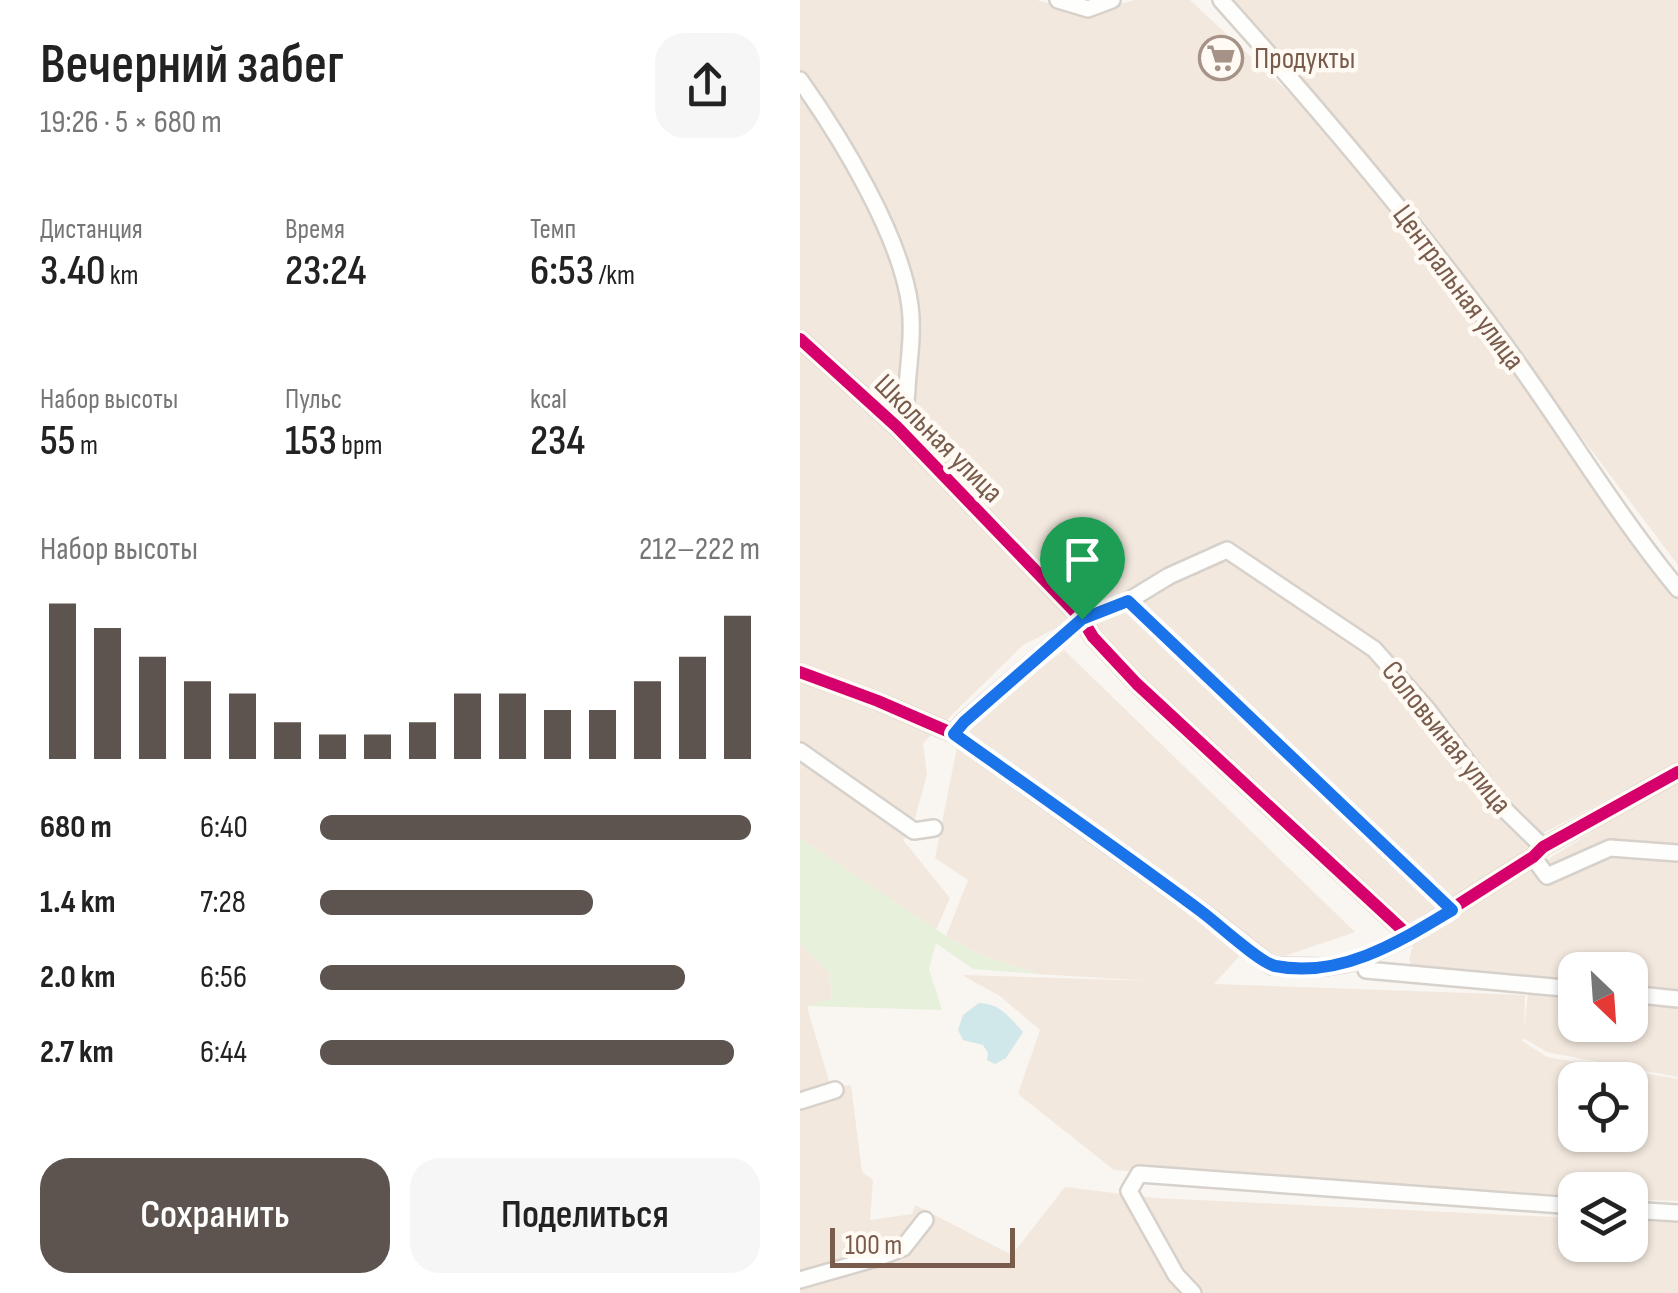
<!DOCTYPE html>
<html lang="ru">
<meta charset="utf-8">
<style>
body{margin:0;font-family:"Sofia Sans Condensed",sans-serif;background:#f6f6f6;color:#222;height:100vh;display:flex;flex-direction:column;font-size:38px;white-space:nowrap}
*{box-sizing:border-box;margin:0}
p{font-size:32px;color:#767676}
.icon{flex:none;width:55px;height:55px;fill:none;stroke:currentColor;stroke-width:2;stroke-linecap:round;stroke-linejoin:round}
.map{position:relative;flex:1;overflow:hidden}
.drawer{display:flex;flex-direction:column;background:#fff;width:800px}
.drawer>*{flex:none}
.needle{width:65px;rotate:155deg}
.buttons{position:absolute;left:758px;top:952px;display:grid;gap:20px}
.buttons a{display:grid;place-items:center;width:90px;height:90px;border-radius:20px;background:#fff;box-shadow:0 2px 8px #0004;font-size:50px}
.scale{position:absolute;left:30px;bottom:25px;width:185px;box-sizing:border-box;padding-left:10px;border:5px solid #7a5c4d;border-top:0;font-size:28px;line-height:35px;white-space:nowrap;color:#7a5c4d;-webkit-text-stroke:8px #fffaf3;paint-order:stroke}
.pin{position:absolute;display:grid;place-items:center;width:85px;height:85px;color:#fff;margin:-102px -42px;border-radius:50% 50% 50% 0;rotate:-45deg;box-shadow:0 0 10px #0007}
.pin .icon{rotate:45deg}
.round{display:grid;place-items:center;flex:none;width:105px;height:105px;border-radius:30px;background:#f6f6f6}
.head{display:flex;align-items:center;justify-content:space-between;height:170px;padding:0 40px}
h1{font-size:55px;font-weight:600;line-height:75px}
.metrics{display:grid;grid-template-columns:repeat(3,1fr);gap:15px;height:170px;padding:10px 40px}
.metrics div{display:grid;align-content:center}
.metrics b{font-size:42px;font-weight:600}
.metrics small{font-size:28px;font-weight:400}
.metrics p{font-size:28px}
.chart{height:280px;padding:20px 40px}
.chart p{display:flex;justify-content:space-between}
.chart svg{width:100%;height:180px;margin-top:10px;stroke:#5d544f;stroke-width:6}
.cta{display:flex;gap:20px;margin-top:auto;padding:20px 40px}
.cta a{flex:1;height:115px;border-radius:30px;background:#5d544f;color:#fff;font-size:40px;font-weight:600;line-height:115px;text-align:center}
.cta a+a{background:#f6f6f6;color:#222}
ul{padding:0 40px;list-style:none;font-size:32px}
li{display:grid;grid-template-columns:160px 120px 1fr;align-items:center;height:75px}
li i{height:25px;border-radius:12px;background:#5d544f}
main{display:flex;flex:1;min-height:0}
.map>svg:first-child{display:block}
.residential{fill:#f2e8de;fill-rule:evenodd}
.green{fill:#e7f0db}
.water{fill:#d0e8ea}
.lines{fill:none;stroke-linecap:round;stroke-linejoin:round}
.street-casing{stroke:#d7d1cb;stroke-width:20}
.street{stroke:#fefefd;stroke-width:15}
.cycleway-casing{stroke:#fffaf3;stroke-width:19}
.cycleway{stroke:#d6006c;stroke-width:12}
.route-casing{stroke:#fff;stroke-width:20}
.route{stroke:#1a73e8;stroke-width:12}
.labels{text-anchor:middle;stroke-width:9;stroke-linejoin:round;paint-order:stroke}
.poi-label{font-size:30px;fill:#7a5c4d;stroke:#fffaf3;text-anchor:start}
.street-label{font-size:30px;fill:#7a5c4d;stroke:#fffaf3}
</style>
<main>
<section class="drawer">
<div class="head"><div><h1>Вечерний забег</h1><p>19:26 · 5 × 680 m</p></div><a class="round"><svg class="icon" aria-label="share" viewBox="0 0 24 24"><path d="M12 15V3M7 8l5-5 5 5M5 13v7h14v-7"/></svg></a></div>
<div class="metrics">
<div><p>Дистанция</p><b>3.40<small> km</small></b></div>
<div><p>Время</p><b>23:24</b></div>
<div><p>Темп</p><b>6:53<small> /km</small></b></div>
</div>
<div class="metrics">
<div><p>Набор высоты</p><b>55<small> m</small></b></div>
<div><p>Пульс</p><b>153<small> bpm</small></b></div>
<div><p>kcal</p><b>234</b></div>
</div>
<div class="chart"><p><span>Набор высоты</span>212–222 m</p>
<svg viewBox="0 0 160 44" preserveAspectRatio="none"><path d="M5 44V6M15 44V12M25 44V19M35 44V25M45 44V28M55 44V35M65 44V38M75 44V38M85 44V35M95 44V28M105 44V28M115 44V32M125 44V32M135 44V25M145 44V19M155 44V9"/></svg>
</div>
<ul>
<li><b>680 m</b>6:40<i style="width:98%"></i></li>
<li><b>1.4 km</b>7:28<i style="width:62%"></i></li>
<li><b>2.0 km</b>6:56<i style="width:83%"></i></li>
<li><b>2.7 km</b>6:44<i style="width:94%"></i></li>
</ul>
<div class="cta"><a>Сохранить</a><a>Поделиться</a></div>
</section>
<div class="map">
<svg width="878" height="1293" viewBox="0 0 878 1293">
<rect width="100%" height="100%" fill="#f9f5f0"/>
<g class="residential">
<path d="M 0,0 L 237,0 L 286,14 L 335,0 L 390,0 L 513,115 L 614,232 L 878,592 L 878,762 L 736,837 L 736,850 L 654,903 L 335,600 L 425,553 L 583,652 L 427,541 L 223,645 L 123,743 L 127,775 L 111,832 L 103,840 L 150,898 L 136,930 L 0,838 Z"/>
<path d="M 432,0 L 878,0 L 878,565 L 622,226 Z"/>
<path d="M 328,603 L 636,898 L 635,914 L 608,934 L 339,683 L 284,619 Z"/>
<path d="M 264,650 L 555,932 L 473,960 L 163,727 Z"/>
<path d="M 158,742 L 446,949 L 414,984 L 725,995 L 724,1029 L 730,977 L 611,965 L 609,958 L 614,943 L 878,778 L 878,1077 L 747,1052 L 723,1038 L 722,1041 L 747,1057 L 878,1079 L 878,1201 L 830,1199 L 830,1190 L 775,1190 L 775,1195 L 314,1170 L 218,1094 L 240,1030 L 200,996 L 162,975 L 353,981 L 238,974 L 176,953 L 146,936 L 168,880 L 135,858 ZM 775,970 L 830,970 L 830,1025 L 775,1025 ZM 775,1080 L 830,1080 L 830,1135 L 775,1135 Z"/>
<path d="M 0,944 L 29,972 L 32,999 L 7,1007 L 31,1088 L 51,1085 L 62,1172 L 73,1180 L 70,1220 L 112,1214 L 115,1205 L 212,1255 L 265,1187 L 355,1198 L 775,1218 L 775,1245 L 830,1245 L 830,1220 L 878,1223 L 878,1293 L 0,1293 Z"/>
</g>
<path class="green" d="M 0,838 L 146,936 L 176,953 L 238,974 L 173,969 L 136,943 L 129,969 L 142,1010 L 7,1006 L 32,998 L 29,972 L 0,944 Z"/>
<path class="water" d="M 179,1003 C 201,1004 209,1017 223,1032 L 206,1058 L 195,1064 L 187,1060 L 188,1053 L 183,1045 L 163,1040 L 158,1030 L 163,1015 Z"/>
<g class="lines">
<defs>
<g id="street">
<path d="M 258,0 L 288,9 L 312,0"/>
<path d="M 421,0 C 516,106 608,214 693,329 C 757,414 810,506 878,589"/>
<path d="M 0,80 C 41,138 101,236 110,306 C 113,329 110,353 108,375 C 106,393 108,412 97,427"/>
<path d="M 0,339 L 97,427 L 282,619 L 293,637 L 337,684 L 609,936"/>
<path d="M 328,601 L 652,910"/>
<path d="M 0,672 L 78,701 L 154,734 L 404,913 L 472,966 L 525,967 L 555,962 L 609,936 L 733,857 L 743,847 L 878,772"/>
<path d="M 154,734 L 163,722 L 282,619 L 328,601 L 369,576 L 427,550 L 574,649 L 627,709 L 700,805 L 743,847"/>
<path d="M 0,751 L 114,831 L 134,828"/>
<path d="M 733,857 L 747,876 L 810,848 L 878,853"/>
<path d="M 566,970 L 775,989"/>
<path d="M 830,994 L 878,999"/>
<path d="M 0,1101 L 35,1090"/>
<path d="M 830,1210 L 878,1213"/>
<path d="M 0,1280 L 77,1258 L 103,1248 L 125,1220"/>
<path d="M 393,1293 L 376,1275 L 329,1191 L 339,1174 L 775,1206"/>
</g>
</defs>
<use href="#street" class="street-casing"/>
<use href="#street" class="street"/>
<defs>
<g id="cycleway">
<path d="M 0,339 L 97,427 L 282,619 L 293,637 L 337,684 L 609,936"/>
<path d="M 0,672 L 78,701 L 154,734 L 404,913 L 472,966 L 525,967 L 555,962 L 609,936 L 733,857 L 743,847 L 878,772"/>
</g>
</defs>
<use href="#cycleway" class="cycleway-casing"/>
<use href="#cycleway" class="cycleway"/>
</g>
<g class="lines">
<defs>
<path id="route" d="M 328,601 L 652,910 C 599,942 540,979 475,966 C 460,963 417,923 402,912 C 320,851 237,793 154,734 L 164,722 L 282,619 Z"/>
</defs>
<use href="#route" class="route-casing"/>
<use href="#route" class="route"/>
</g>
<defs>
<symbol id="supermarket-ring" viewBox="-11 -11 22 22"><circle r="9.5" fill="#fffaf3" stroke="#a69286" stroke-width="1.5"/><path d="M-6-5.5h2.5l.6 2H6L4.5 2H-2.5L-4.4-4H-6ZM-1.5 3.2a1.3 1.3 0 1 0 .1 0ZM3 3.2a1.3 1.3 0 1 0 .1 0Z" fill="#a69286"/></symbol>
</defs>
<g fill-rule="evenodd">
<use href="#supermarket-ring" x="396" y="33" width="50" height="50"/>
</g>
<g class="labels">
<g class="poi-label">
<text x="454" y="68">Продукты</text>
</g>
<g class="street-label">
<text transform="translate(659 287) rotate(53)" y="10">Центральная улица</text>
<text transform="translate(139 438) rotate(45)" y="10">Школьная улица</text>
<text transform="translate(647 737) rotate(51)" y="10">Соловьиная улица</text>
</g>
</g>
</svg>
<div class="buttons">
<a><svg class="needle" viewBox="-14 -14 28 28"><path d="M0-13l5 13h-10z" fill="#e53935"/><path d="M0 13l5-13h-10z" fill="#767676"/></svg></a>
<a><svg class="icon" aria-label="locate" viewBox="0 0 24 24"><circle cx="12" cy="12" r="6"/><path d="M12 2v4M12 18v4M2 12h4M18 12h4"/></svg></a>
<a><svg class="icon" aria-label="layers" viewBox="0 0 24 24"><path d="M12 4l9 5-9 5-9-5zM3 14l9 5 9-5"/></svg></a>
</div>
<div class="scale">100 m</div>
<div class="pin" style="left:282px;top:619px;background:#1e9e55"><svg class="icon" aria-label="arrive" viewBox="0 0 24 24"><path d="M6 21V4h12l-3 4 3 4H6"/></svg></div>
</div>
</main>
